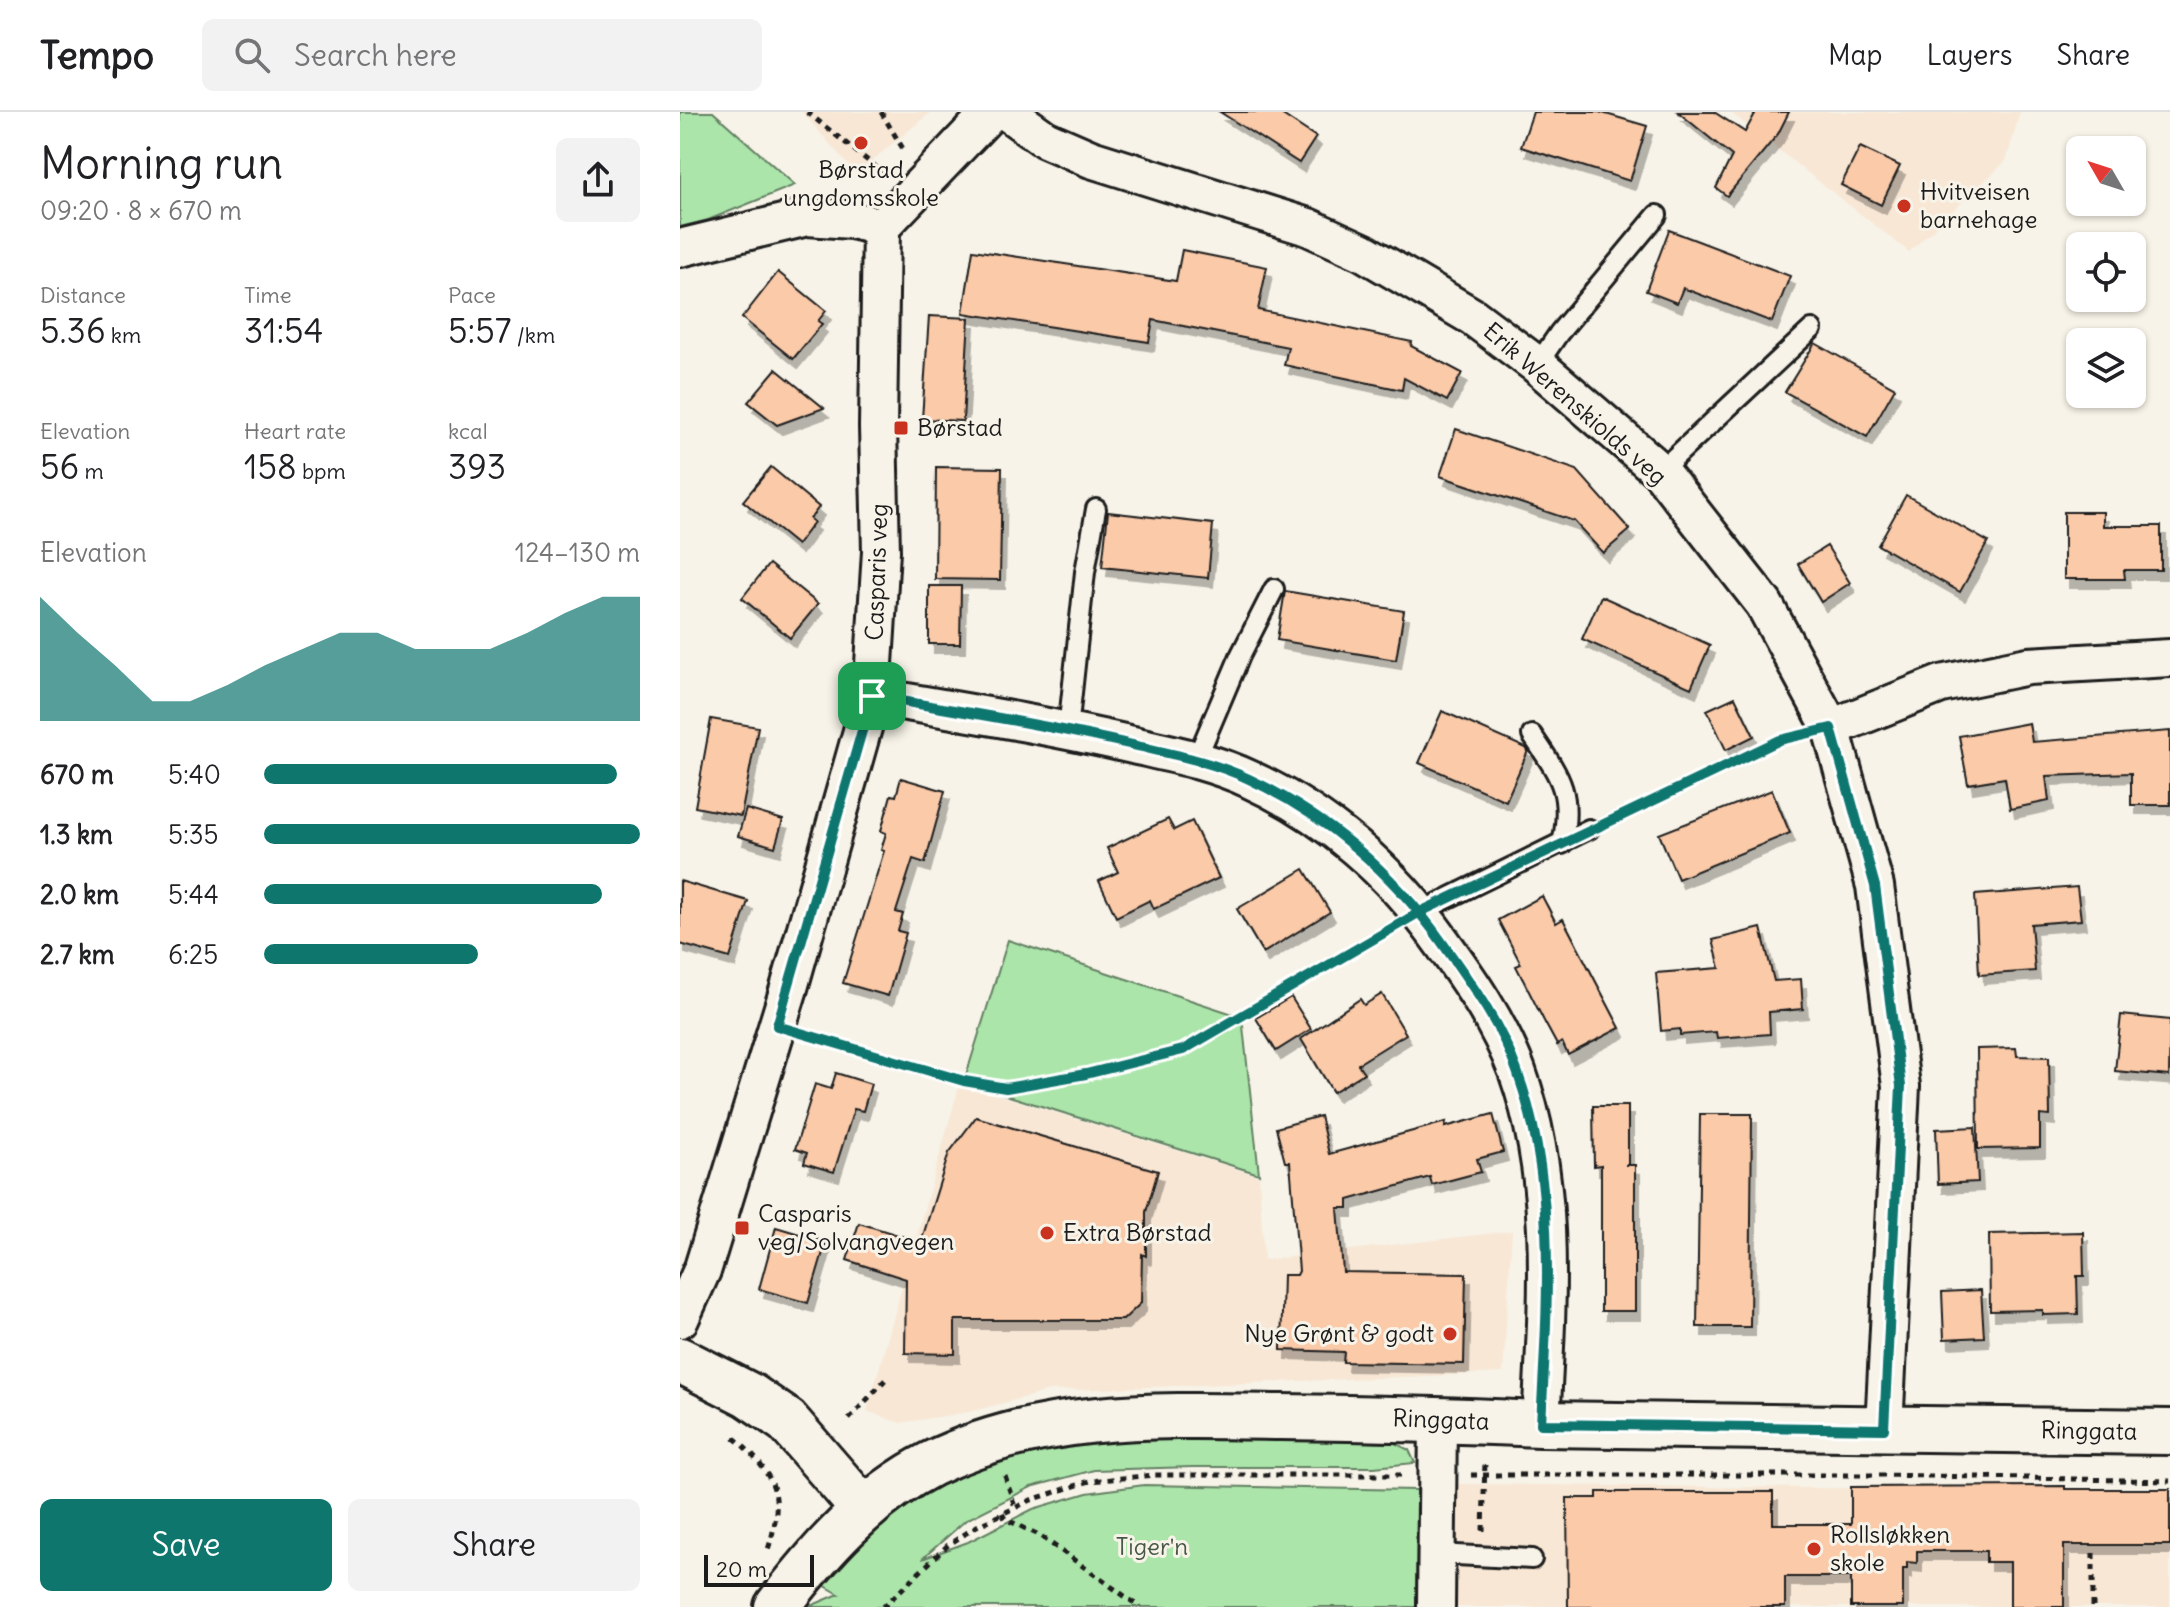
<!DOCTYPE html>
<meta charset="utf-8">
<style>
body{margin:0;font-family:Delius,sans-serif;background:#f2f2f2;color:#202124;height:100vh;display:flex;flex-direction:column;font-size:30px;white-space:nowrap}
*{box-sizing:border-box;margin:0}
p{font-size:26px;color:#757577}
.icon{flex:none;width:44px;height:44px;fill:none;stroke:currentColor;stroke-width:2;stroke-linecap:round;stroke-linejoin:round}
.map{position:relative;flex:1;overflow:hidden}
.sheet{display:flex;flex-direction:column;background:#fff;width:680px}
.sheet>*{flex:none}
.needle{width:52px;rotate:309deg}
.fabs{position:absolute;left:1386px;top:24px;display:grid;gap:16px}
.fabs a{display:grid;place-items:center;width:80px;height:80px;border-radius:12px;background:#fff;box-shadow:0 2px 6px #0004;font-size:40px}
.scale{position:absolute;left:24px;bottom:20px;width:110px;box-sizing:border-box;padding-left:8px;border:4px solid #1c1c1c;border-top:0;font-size:22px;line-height:28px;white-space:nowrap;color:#1c1c1c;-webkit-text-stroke:6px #f7f3e8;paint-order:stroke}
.pin{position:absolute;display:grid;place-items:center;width:68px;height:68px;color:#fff;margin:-34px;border-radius:16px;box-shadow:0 4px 12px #0006}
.round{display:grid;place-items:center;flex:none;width:84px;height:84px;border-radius:12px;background:#f2f2f2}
.overview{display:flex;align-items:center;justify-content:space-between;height:136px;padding:0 40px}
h1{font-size:44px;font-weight:600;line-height:60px}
.figures{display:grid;grid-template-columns:repeat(3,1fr);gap:12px;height:136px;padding:8px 40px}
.figures div{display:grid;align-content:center}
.figures b{font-size:34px;font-weight:600}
.figures small{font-size:22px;font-weight:400}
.figures p{font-size:22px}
.chart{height:224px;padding:16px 40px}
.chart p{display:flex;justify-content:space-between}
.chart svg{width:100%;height:144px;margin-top:8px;fill:#0f766e;opacity:.7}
.primary-button{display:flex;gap:16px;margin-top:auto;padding:16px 40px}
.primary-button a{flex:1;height:92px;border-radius:12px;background:#0f766e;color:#fff;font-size:32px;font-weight:600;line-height:92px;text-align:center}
.primary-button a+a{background:#f2f2f2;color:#202124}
ul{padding:0 40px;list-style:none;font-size:26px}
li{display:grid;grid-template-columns:128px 96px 1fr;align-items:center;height:60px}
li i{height:20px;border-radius:10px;background:#0f766e}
header{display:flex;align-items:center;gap:48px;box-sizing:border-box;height:112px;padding:0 40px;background:#fff;border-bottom:2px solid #e0e0e0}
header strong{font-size:38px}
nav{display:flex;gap:44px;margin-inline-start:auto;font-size:28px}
.search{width:560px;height:72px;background:#f2f2f2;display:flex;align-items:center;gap:20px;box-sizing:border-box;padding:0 28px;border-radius:12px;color:#757577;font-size:30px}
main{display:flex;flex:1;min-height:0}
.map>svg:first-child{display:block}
.built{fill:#f8e7d5}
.green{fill:#abe5aa;stroke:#648063;stroke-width:2}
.building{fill:#facaa9;stroke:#1c1c1c;stroke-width:2;filter:url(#shadow)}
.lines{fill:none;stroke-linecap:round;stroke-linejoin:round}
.service-casing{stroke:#1c1c1c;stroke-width:24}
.minor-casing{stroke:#1c1c1c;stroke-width:42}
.secondary-casing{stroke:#1c1c1c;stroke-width:50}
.primary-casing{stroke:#1c1c1c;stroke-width:50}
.path{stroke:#1c1c1c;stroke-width:5;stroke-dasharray:6 6;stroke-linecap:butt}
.service{stroke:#f7f3e8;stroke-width:18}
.minor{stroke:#f7f3e8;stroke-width:36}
.secondary{stroke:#f7f3e8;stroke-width:44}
.primary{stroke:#f7f3e8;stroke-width:44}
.route-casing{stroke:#fff;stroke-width:16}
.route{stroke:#0f766e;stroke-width:10}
.poi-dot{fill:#c8321e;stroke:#f7f3e8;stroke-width:3}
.labels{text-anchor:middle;stroke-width:6;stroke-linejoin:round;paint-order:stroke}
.poi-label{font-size:24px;fill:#1c1c1c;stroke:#f7f3e8;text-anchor:start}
.street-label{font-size:24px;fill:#1c1c1c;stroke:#f7f3e8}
.park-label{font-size:24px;fill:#475847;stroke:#f7f3e8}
</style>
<header>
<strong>Tempo</strong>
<div class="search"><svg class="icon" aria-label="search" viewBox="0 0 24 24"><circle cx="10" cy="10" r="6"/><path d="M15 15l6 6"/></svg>Search here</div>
<nav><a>Map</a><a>Layers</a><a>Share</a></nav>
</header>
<main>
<section class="sheet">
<div class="overview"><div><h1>Morning run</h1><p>09:20 · 8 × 670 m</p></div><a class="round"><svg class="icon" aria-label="share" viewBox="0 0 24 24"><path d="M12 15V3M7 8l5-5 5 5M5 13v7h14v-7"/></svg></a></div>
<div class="figures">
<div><p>Distance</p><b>5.36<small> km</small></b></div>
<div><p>Time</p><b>31:54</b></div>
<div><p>Pace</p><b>5:57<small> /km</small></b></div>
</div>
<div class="figures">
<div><p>Elevation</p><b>56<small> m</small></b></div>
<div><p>Heart rate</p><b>158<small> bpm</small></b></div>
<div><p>kcal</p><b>393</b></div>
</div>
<div class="chart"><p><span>Elevation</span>124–130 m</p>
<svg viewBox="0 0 160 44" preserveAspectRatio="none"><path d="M0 44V6L10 17L20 27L30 38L40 38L50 33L60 27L70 22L80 17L90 17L100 22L110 22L120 22L130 17L140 11L150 6L160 6V44z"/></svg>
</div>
<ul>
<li><b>670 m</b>5:40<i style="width:94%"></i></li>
<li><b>1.3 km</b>5:35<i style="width:100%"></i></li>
<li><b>2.0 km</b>5:44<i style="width:90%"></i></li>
<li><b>2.7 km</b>6:25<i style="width:57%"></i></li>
</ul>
<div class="primary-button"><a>Save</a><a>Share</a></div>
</section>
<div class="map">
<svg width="1490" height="1495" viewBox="0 0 1490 1495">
<defs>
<filter id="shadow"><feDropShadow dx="5" dy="9" stdDeviation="0" flood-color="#0004"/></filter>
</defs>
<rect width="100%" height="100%" fill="#f7f3e8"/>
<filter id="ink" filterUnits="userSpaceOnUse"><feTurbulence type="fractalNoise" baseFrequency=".0125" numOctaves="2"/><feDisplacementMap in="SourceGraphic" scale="16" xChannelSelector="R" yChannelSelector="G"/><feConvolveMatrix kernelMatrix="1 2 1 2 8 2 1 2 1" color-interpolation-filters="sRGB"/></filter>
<g filter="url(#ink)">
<g class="built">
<path d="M 122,0 L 251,0 L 176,62 Z"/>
<path d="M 1050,0 L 1340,0 L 1326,49 L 1229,140 Z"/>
<path d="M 280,971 L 579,1064 L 584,1148 L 832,1119 L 823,1261 L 369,1279 L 289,1300 L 220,1311 L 187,1299 Z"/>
<path d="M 778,1372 L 1490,1380 L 1490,1495 L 777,1495 Z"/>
</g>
<g class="green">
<path d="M 0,0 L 33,0 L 115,73 L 28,108 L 0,115 Z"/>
<path d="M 328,828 L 562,905 L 579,1062 L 284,970 Z"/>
<path d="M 490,1323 L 715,1331 L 729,1338 L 735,1351 L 694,1355 L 512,1355 L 414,1358 L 351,1375 L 286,1408 L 242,1447 L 288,1430 L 353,1397 L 407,1381 L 464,1373 L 737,1378 L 736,1495 L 128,1495 L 159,1482 L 140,1471 L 201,1409 L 256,1372 L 318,1346 L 384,1329 Z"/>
</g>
<g class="building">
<path d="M 540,0 L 598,0 L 636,25 L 619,51 Z"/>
<path d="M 853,0 L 919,0 L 967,14 L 950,69 L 841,35 Z"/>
<path d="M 998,0 L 1034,0 L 1065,20 L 1076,0 L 1109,0 L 1098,22 L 1047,84 L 1036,76 L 1052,44 Z"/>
<path d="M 1180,35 L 1220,54 L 1201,93 L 1161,73 Z"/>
<path d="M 989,118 L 1110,164 L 1092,210 L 1003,176 L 997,191 L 966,179 Z"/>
<path d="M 293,138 L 496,169 L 502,138 L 587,155 L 578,198 L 732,230 L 731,234 L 782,261 L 767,289 L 724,266 L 722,278 L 604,253 L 608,235 L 473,208 L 469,230 L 283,201 Z"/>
<path d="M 98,160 L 146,199 L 138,209 L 142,212 L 113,247 L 62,206 Z"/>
<path d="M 249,204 L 289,206 L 283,309 L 242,307 Z"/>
<path d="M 1135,231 L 1215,276 L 1187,325 L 1105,280 Z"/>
<path d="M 96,257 L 144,296 L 97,313 L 68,290 Z"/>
<path d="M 776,317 L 897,358 L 950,418 L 923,441 L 894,409 L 760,364 Z"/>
<path d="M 91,355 L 139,395 L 130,407 L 134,410 L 117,433 L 63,389 Z"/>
<path d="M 256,355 L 322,356 L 320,468 L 255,467 Z"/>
<path d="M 1226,383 L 1308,430 L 1280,480 L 1198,433 Z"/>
<path d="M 428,400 L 533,412 L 528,466 L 422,455 Z"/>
<path d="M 1384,400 L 1423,400 L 1423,414 L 1481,414 L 1481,458 L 1444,458 L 1445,467 L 1384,467 Z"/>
<path d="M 1147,434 L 1170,471 L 1141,490 L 1118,452 Z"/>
<path d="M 89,452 L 138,492 L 110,526 L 62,486 Z"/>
<path d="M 249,474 L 281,474 L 280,532 L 249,532 Z"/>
<path d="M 605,479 L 724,499 L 716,548 L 597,528 Z"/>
<path d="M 921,484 L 1030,533 L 1011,576 L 902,527 Z"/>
<path d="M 1055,585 L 1074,624 L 1046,638 L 1027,598 Z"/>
<path d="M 762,599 L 846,636 L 848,639 L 826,689 L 739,651 Z"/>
<path d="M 31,607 L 78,615 L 61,704 L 15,695 Z"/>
<path d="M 1349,611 L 1352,630 L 1490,619 L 1490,693 L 1451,693 L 1451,661 L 1366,664 L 1369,689 L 1330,697 L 1325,666 L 1288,672 L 1279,624 Z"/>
<path d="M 221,666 L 265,679 L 245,751 L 233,747 L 216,800 L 223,802 L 218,819 L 226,821 L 208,884 L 163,871 L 204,739 L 201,738 L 206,721 L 201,719 L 211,683 L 216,684 Z"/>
<path d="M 1092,678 L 1110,721 L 998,767 L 979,722 Z"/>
<path d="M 66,697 L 103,708 L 95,735 L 58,724 Z"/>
<path d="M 488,707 L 494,718 L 512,709 L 539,766 L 474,797 L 470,788 L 436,805 L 419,769 L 438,760 L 427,736 Z"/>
<path d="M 624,757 L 650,800 L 583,841 L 557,797 Z"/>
<path d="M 0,769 L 68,789 L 50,846 L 0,832 Z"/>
<path d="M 1397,775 L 1401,808 L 1351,812 L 1355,859 L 1299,863 L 1295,783 Z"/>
<path d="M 862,784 L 876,811 L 883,807 L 940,916 L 888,943 L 882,930 L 877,933 L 864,909 L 836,854 L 841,852 L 818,808 Z"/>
<path d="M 1081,816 L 1094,869 L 1121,867 L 1123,897 L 1089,900 L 1090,922 L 1037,926 L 1036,920 L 1000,923 L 1000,917 L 981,919 L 976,861 L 1040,856 L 1033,828 Z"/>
<path d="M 702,882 L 726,922 L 678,952 L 684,961 L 653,980 L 621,927 L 680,887 L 684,893 Z"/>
<path d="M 611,885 L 631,917 L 596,939 L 576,906 Z"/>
<path d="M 1441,903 L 1490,908 L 1489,964 L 1435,959 Z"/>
<path d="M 1336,936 L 1337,944 L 1369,945 L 1370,1004 L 1360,1003 L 1360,1036 L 1298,1037 L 1297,937 Z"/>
<path d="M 156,961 L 191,972 L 183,999 L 174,997 L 154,1060 L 124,1051 L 127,1041 L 115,1037 L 135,972 L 151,977 Z"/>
<path d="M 913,994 L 948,994 L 948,1053 L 945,1053 L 955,1053 L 955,1199 L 921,1199 L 921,1053 L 914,1054 Z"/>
<path d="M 813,1002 L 823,1040 L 797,1047 L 801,1060 L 752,1073 L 750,1065 L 668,1088 L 668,1096 L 658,1096 L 663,1160 L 786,1162 L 784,1252 L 663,1250 L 664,1240 L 601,1238 L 603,1163 L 617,1163 L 619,1159 L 610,1050 L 605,1050 L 596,1016 L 640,1004 L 649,1042 L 766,1010 L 765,1015 Z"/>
<path d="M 1020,1002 L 1072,1002 L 1070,1215 L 1017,1215 Z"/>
<path d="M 296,1005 L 478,1059 L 466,1100 L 466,1144 L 462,1142 L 461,1191 L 443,1208 L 275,1208 L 275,1242 L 225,1241 L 226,1167 L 167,1148 L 179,1111 L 241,1130 L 269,1041 Z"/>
<path d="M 1295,1015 L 1298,1070 L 1258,1072 L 1256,1017 Z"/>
<path d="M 96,1115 L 146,1130 L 128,1191 L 79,1177 Z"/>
<path d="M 1403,1120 L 1404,1164 L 1397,1164 L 1398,1202 L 1363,1203 L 1363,1198 L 1310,1199 L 1309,1122 Z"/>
<path d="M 1301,1178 L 1304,1225 L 1264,1227 L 1262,1180 Z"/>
<path d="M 1385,1374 L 1385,1377 L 1490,1377 L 1490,1433 L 1384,1433 L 1384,1495 L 1330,1495 L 1330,1450 L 1306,1450 L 1306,1439 L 1237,1439 L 1237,1451 L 1227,1450 L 1227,1457 L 1223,1457 L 1223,1495 L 1171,1495 L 1171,1465 L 1105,1465 L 1105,1495 L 888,1495 L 887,1386 L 917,1386 L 917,1380 L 1093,1380 L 1093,1412 L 1171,1412 L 1171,1375 Z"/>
</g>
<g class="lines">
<defs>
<g id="service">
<path d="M 857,253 L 879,221 L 977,103"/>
<path d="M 980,359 L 1132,217"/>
<path d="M 388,618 L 405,460 L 416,397"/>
<path d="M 852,623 C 880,665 893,680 882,732"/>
<path d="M 516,648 L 560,544 L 594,477"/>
<path d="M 740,800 L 909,717"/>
<path d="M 757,1442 L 852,1447"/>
</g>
<g id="minor">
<path d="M 327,0 L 365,27 L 411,47 L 628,115 L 683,140 L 793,205 L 857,253 L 980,359 L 1084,492 L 1151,616 L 1195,774 L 1221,974 L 1204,1317"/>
<path d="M 201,115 L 311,0"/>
<path d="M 0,136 L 127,105 L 172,108 L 201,115"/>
<path d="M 192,584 C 279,599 367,613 453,633 C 492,642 533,650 569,667 C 646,702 712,760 761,829 C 790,869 819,911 837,959 C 878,1072 867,1195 861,1312"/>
<path d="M 1151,616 L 1261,572 L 1348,554 L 1490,546"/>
<path d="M 0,1207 L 23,1156 L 109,876 L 192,584 L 201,439 L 198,315 L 201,115"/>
<path d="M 756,1495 L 758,1307"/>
</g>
<path id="secondary" d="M 0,1248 L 69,1283 L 107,1309 L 184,1398"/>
<path id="primary" d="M 97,1495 C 139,1440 188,1384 251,1352 C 361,1298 481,1303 601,1305 C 688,1306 774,1308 861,1312 L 1490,1320"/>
</defs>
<use href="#service" class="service-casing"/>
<use href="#minor" class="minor-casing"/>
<use href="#secondary" class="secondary-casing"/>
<use href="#primary" class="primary-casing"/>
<g class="path">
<path d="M 127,0 L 202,60 L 201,63"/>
<path d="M 201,0 L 225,40"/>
<path d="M 932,707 L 1100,628 L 1116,624"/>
<path d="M 130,924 L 284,969 L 326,976 L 406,962 L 503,938 L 709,818"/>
<path d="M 169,1307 L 205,1268"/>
<path d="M 54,1326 C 69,1338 88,1358 94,1377 C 100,1394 93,1424 87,1440"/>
<path d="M 791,1363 L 1204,1363 L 1490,1369"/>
<path d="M 325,1364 L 335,1395"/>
<path d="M 322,1401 L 325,1407 L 359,1423 L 460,1495"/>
<path d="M 803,1419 L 805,1349"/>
<path d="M 203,1495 L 268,1433 L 297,1414 L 351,1388 L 410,1369 L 475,1363 L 721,1363"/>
<path d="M 1413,1495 L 1413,1438"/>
</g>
<use href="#service" class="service"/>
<use href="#minor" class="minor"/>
<use href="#secondary" class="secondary"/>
<use href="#primary" class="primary"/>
</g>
</g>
<g class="lines" filter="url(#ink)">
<defs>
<path id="route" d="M 192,584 C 279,599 367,613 453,633 C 492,642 533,650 569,667 C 646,703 712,760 761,829 C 790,870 820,911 837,959 C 878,1072 867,1195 861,1312 L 1204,1317 L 1221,974 L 1195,774 L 1151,616 L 1100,628 L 740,800 L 503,938 L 406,962 L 326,976 L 284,969 L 97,914 L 192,584"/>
</defs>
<use href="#route" class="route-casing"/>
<use href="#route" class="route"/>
</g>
<g class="poi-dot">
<circle cx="181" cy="31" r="8"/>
<circle cx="1224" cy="94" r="8"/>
<rect x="213" y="308" width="16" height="16" rx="4"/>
<rect x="54" y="1108" width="16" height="16" rx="4"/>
<circle cx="367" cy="1121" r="8"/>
<circle cx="770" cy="1222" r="8"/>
<circle cx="1134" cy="1437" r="8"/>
</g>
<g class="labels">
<g class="poi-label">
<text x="181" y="66" text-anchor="middle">Børstad<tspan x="181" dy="28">ungdomsskole</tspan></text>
<text x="1240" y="88">Hvitveisen<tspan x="1240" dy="28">barnehage</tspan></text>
<text x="237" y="324">Børstad</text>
<text x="78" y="1110">Casparis<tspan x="78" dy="28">veg/Solvangvegen</tspan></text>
<text x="383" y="1129">Extra Børstad</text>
<text x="754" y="1230" text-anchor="end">Nye Grønt &amp; godt</text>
<text x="1150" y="1431">Rollsløkken<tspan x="1150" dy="28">skole</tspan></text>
</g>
<g class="street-label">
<text transform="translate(895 292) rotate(41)" y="8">Erik Werenskiolds veg</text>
<text transform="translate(197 460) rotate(-88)" y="8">Casparis veg</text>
<text transform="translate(761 1308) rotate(2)" y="8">Ringgata</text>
<text transform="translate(1409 1319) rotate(1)" y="8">Ringgata</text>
</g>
<g class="park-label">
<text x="472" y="1443">Tiger'n</text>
</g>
</g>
</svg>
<div class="fabs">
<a><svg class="needle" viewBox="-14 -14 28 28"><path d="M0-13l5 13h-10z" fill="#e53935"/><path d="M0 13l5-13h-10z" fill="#757577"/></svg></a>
<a><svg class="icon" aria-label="locate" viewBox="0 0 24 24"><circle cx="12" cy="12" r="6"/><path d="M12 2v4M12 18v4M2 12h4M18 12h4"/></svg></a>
<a><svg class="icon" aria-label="layers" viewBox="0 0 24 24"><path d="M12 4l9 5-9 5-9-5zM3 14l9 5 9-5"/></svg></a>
</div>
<div class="scale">20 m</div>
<div class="pin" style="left:192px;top:584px;background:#1e9e55"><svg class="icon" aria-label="arrive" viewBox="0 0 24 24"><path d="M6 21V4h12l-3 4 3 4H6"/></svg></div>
</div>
</main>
